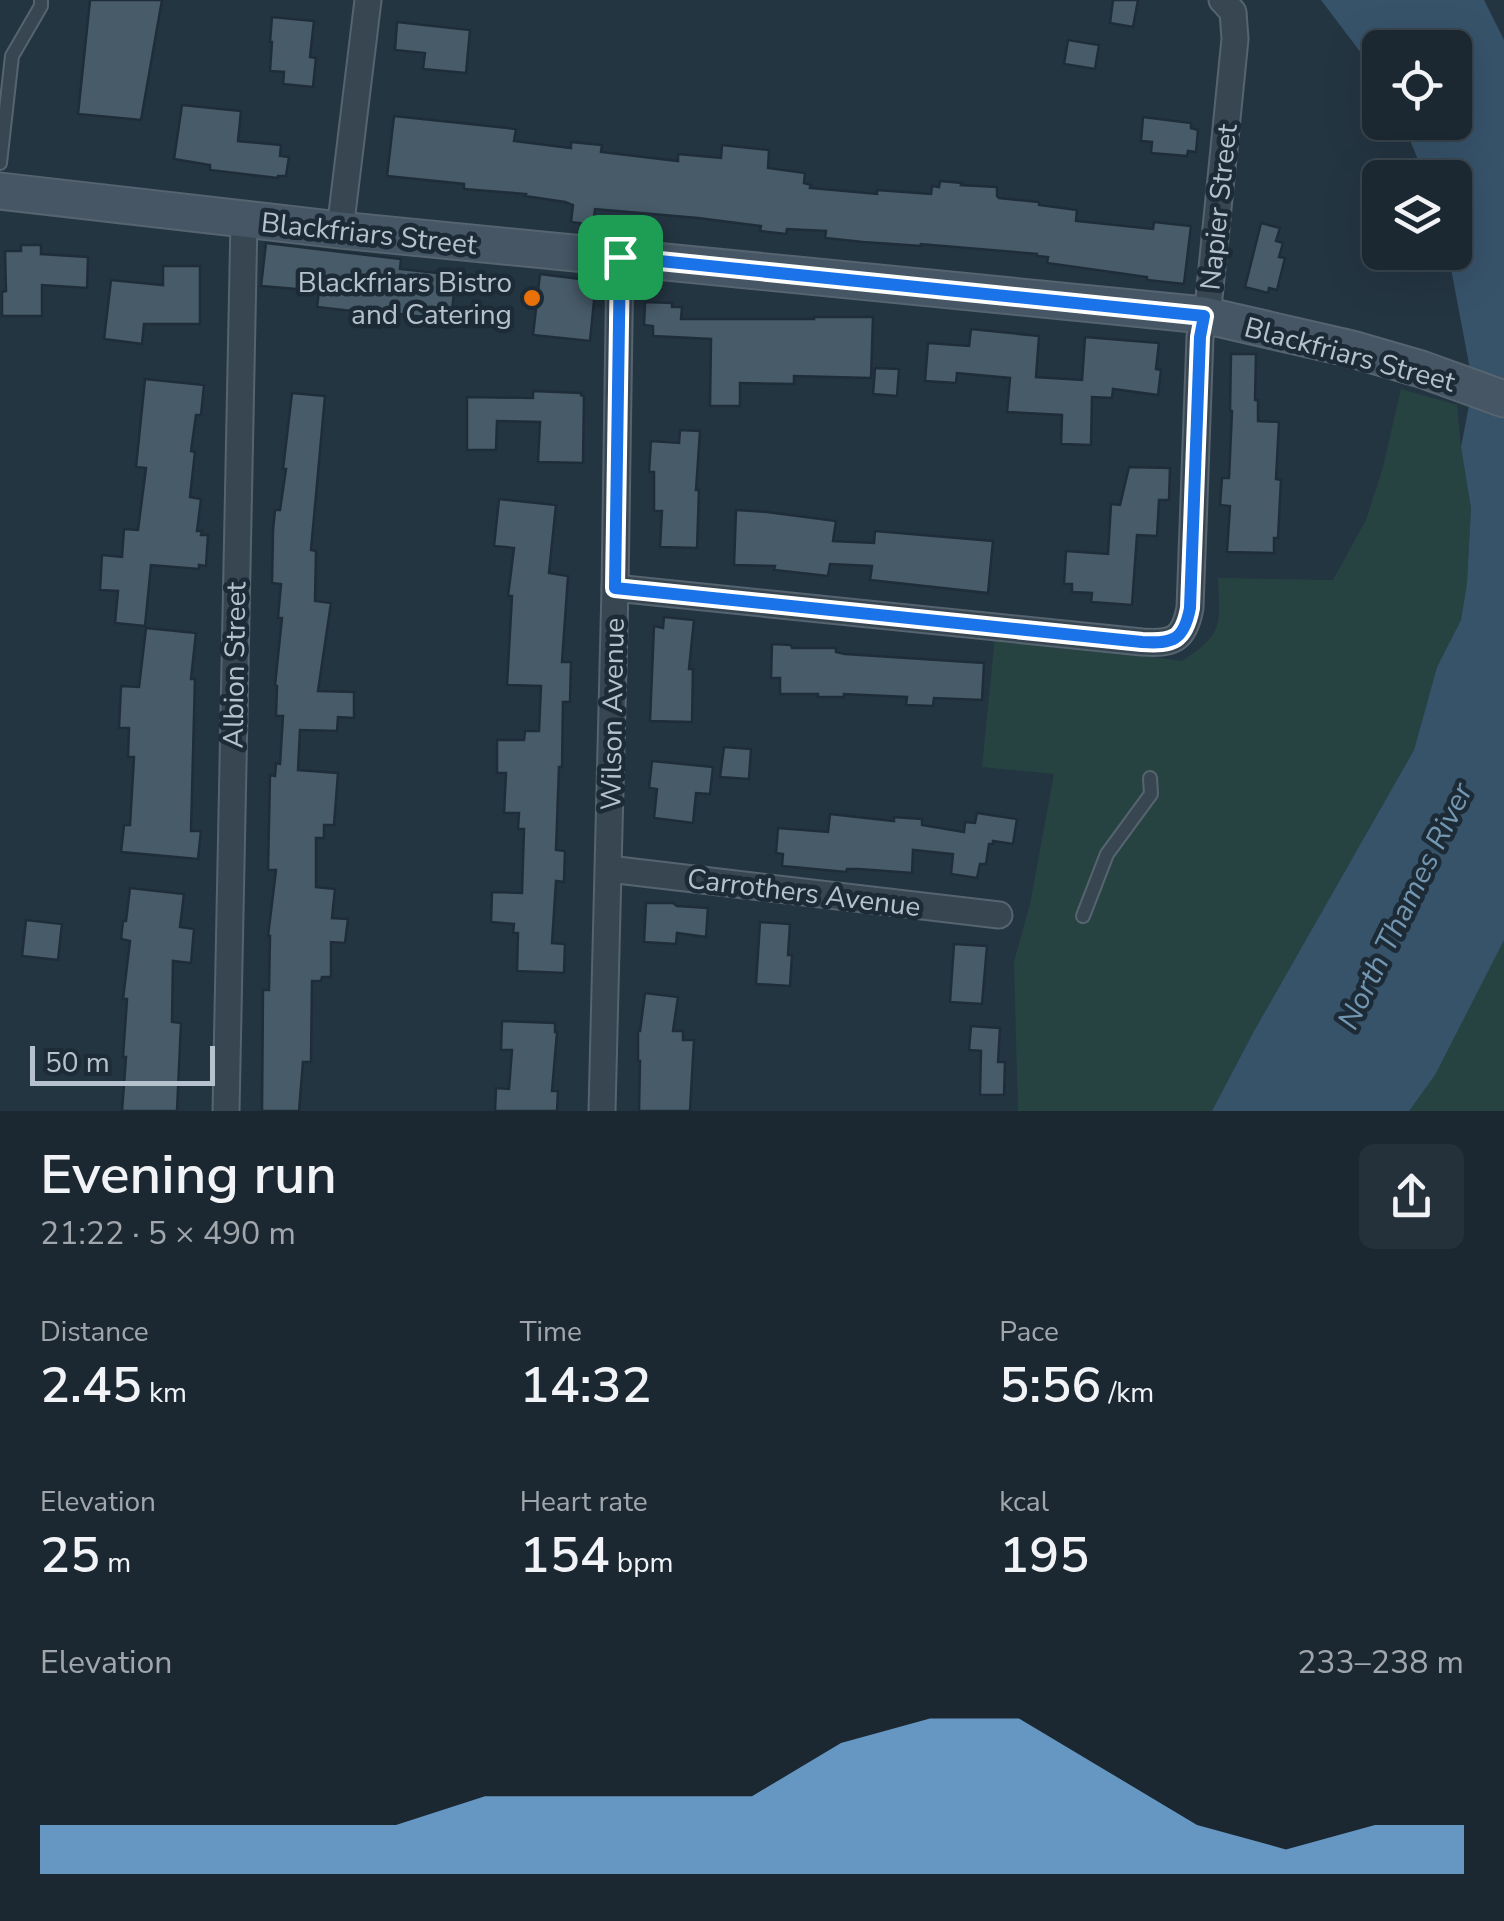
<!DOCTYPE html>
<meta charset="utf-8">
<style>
body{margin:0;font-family:"Nunito Sans",sans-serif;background:#24303a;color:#f1f3f6;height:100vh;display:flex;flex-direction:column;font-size:38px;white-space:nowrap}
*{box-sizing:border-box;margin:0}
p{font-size:32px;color:#a0a6ac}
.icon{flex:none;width:55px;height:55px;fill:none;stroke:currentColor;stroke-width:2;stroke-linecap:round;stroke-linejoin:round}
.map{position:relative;height:1111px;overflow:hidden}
.drawer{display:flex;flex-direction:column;background:#1b2832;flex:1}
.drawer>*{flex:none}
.buttons{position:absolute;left:1362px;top:30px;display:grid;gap:20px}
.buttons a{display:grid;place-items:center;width:110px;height:110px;border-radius:15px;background:#1b2832;box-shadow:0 10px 40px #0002,0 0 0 2px #39444d;font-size:50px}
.scale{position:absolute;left:30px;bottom:25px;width:185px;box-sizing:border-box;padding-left:10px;border:5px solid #b5c1cc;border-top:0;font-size:28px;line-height:35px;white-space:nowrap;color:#b5c1cc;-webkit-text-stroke:8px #1d2b37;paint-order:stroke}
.pin{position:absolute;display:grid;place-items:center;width:85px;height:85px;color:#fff;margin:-42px;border-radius:20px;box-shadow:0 5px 15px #0006}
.round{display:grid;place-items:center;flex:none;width:105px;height:105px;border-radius:15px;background:#24303a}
.headline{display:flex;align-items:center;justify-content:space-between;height:170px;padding:0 40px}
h1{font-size:55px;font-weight:600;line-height:75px}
.stats{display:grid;grid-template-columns:repeat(3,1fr);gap:15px;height:170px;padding:10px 40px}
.stats div{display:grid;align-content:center}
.stats b{font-size:50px;font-weight:600}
.stats small{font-size:28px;font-weight:400}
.stats p{font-size:28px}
.chart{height:280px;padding:20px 40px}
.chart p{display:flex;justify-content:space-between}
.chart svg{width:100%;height:180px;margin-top:10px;fill:#87c6ff;opacity:.7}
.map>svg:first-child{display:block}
.green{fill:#264342}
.water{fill:#37536a}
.building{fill:#475b68;stroke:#1f2d39;stroke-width:2.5}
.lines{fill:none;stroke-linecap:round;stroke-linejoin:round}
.lane-casing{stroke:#56646f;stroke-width:16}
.street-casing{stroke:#56646f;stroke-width:29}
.secondary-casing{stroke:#56646f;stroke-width:39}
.lane{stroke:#384652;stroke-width:12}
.street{stroke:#384652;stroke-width:25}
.secondary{stroke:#465665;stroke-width:35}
.route-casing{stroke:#fff;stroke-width:20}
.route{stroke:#1a73e8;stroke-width:12}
.food-dot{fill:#e8710a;stroke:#1d2b37;stroke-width:4}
.labels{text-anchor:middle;stroke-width:9;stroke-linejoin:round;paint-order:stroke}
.street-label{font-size:28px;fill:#b5c1cc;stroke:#1d2b37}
.poi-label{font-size:28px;fill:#b5c1cc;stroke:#1d2b37;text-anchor:end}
.water-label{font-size:30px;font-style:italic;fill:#7396b1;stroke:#1d2b37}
</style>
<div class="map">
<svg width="1504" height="1111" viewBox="0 0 1504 1111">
<rect width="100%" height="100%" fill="#243542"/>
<g class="green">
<path d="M 1401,389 L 1457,405 L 1461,447 L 1471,508 L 1467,583 L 1461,620 L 1437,667 L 1414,750 L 1254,1031 L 1212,1111 L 1018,1111 L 1014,962 L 1030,904 L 1054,774 L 982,767 L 995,636 L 1182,661 C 1224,634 1220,625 1218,578 L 1333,580 L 1366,520 L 1383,467 Z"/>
<path d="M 1504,903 L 1504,1111 L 1404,1111 Z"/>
</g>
<path class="water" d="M 1321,0 L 1484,0 L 1504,40 L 1504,940 L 1435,1075 L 1409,1111 L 1212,1111 L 1254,1031 L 1414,750 L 1437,667 L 1461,620 L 1467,583 L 1471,508 L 1461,447 L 1473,385 L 1448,253 L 1455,252 L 1455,178 L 1425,177 L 1403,123 L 1455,122 L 1455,48 L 1380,48 L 1380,78 Z"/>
<g class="building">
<path d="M 90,0 L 162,0 L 141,120 L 78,114 Z"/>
<path d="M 1113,0 L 1138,0 L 1133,27 L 1110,23 Z"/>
<path d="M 272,17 L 314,21 L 310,57 L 316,58 L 313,87 L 283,84 L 284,72 L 270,71 L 272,42 L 270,42 Z"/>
<path d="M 397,22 L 470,30 L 466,73 L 423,69 L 425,53 L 395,50 Z"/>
<path d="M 1068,40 L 1099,45 L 1095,69 L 1064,64 Z"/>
<path d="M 182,105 L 241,111 L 238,141 L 281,145 L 280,156 L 289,157 L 286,176 L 278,176 L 278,178 L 210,170 L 210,165 L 174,159 Z"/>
<path d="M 394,116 L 516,129 L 514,141 L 571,148 L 571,142 L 602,145 L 601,152 L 678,161 L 678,154 L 721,158 L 722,145 L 769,150 L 768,168 L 805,173 L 804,183 L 811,185 L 810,188 L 877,194 L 877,190 L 931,194 L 932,186 L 939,187 L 940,181 L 962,183 L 961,185 L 997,187 L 997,196 L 999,198 L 1039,202 L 1039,205 L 1077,210 L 1076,221 L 1153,229 L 1154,222 L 1191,226 L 1184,284 L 1147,280 L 1147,277 L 1047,263 L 1048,257 L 1037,256 L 1037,254 L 921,244 L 921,246 L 863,242 L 825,238 L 826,231 L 787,229 L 786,234 L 760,231 L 761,226 L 698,218 L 595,209 L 593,225 L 571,222 L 573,205 L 565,202 L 525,196 L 526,194 L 464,189 L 464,184 L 387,176 Z"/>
<path d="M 1143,117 L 1191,123 L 1191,128 L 1198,130 L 1196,152 L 1188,151 L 1187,156 L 1151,153 L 1152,142 L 1141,141 Z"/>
<path d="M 1261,223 L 1280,228 L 1276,241 L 1283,243 L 1279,257 L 1285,258 L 1277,290 L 1269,288 L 1268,293 L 1245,287 Z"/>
<path d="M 266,243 L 401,259 L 400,269 L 456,275 L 450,328 L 431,326 L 432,318 L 383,312 L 381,328 L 360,325 L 361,312 L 317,307 L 319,291 L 261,286 Z"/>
<path d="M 21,245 L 41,245 L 41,254 L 88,257 L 87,288 L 42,285 L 42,316 L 2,316 L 2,292 L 6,291 L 5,251 L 21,251 Z"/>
<path d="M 163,266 L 200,266 L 200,324 L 144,324 L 142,344 L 104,339 L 111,280 L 163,285 Z"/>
<path d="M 540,274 L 596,281 L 590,341 L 533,335 Z"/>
<path d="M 645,302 L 672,303 L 672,307 L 682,307 L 681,319 L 814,319 L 814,317 L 873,317 L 871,378 L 794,376 L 794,384 L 740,383 L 740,406 L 710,406 L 711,339 L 653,336 L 653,326 L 644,325 Z"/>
<path d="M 971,329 L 1039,336 L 1036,377 L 1082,380 L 1085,337 L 1159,343 L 1156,369 L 1161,370 L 1158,395 L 1113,389 L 1112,398 L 1092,397 L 1091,445 L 1061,444 L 1062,415 L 1007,412 L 1010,378 L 957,373 L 956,383 L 925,381 L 928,343 L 969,346 Z"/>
<path d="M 1231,354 L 1256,354 L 1255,400 L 1258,400 L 1258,421 L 1279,422 L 1276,479 L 1281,480 L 1278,538 L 1274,538 L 1274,553 L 1227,552 L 1230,506 L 1220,505 L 1222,478 L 1229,478 L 1232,411 L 1230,410 Z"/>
<path d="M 875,368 L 899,369 L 897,396 L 873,394 Z"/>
<path d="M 145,379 L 204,385 L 201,415 L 196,415 L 191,451 L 195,452 L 190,497 L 201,499 L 197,531 L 202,531 L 201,535 L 208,535 L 206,566 L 199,565 L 199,569 L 151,565 L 145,626 L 115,623 L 118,591 L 100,590 L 102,555 L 122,557 L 124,529 L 138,530 L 146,468 L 136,467 Z"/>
<path d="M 533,391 L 581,393 L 581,395 L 584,396 L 583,463 L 538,462 L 540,422 L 497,421 L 496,450 L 467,450 L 467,397 L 533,398 Z"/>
<path d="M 292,393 L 325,396 L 311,550 L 316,551 L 315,601 L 331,603 L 318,691 L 354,692 L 354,718 L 338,717 L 337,731 L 300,730 L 298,770 L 338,773 L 334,825 L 324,825 L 324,838 L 316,838 L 316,887 L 335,889 L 332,918 L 348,919 L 345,943 L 331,942 L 331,977 L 322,977 L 321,981 L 312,981 L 311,1062 L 303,1062 L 299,1111 L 262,1111 L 263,990 L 269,990 L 270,936 L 268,936 L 276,870 L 268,870 L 270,775 L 275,776 L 276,763 L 280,764 L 283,716 L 276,716 L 277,686 L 275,685 L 282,618 L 278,618 L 281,584 L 272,583 L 273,530 L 275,510 L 280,510 L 286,469 L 283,469 Z"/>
<path d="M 680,430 L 700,431 L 696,490 L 699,490 L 697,548 L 660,547 L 662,511 L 654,511 L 654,472 L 649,472 L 651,441 L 679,443 Z"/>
<path d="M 1129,467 L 1170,468 L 1169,500 L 1159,500 L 1157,536 L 1137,535 L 1132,605 L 1091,602 L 1092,593 L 1072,592 L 1072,584 L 1064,584 L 1066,551 L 1108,554 L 1111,504 L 1120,505 Z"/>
<path d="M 499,499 L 556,505 L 549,573 L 568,576 L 562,662 L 571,662 L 570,702 L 563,702 L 562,767 L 559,767 L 556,850 L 565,851 L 564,882 L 556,881 L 552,943 L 565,944 L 564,973 L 517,971 L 518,933 L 513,933 L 514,924 L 491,922 L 492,892 L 522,893 L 524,829 L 518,829 L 519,813 L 504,813 L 506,773 L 497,773 L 497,740 L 524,740 L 525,731 L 539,731 L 541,686 L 507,685 L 512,596 L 508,596 L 514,548 L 494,546 Z"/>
<path d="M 736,510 L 767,512 L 836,521 L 833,541 L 874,543 L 875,531 L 993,541 L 988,593 L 870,580 L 872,566 L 830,564 L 828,576 L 774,570 L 775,566 L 734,565 Z"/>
<path d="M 664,617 L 694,620 L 689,669 L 693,669 L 692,722 L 650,721 L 654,626 L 663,628 Z"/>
<path d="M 146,628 L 196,633 L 191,679 L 195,679 L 191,831 L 201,831 L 198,859 L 121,852 L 124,825 L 130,825 L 134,757 L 128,757 L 129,728 L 119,728 L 121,686 L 139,687 Z"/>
<path d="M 772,644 L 791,645 L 792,648 L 836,648 L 836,652 L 845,654 L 984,663 L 982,700 L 934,698 L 933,706 L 906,705 L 907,697 L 844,694 L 844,697 L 818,697 L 818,694 L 780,694 L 780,678 L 771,678 Z"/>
<path d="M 724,747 L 751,749 L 749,779 L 720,777 Z"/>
<path d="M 652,761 L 713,767 L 710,794 L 696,793 L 693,823 L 654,818 L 657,789 L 649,788 Z"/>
<path d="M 977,813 L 1017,819 L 1013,844 L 993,841 L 993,844 L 989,844 L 986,864 L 980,864 L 977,878 L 951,874 L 953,854 L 913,850 L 912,873 L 859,869 L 847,869 L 846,872 L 782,866 L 783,854 L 776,853 L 778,828 L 828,832 L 830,814 L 894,821 L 894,817 L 922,819 L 922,825 L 964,832 L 965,822 L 975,823 Z"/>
<path d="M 130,888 L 184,894 L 180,927 L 194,929 L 191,963 L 173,961 L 172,1022 L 181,1023 L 177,1111 L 122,1111 L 126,1057 L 123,1057 L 127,999 L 123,999 L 130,941 L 121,939 L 123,921 L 126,921 Z"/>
<path d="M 646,903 L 673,903 L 677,906 L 708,908 L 706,937 L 677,933 L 676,944 L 644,942 Z"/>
<path d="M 26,920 L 62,924 L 58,960 L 22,956 Z"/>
<path d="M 760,922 L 790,924 L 788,955 L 792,955 L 790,986 L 756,984 Z"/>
<path d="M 954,944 L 987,946 L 982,1004 L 950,1002 Z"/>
<path d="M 645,993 L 678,997 L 673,1031 L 683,1031 L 683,1040 L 694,1040 L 690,1111 L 639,1111 L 640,1061 L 638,1061 L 638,1031 L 640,1031 Z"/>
<path d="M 502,1021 L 555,1023 L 555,1032 L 557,1032 L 552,1091 L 558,1091 L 557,1111 L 495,1111 L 496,1088 L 509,1089 L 512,1050 L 501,1050 Z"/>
<path d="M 971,1026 L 1000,1028 L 998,1062 L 1005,1062 L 1004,1095 L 980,1095 L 981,1051 L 969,1050 Z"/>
</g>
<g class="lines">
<defs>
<g id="lane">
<path d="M 0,163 L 12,56 L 41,6 L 41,0"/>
<path d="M 1083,916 L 1107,854 L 1151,794 L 1150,778"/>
</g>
<g id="street">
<path d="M 340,230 L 368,0"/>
<path d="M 615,588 L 1142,642 C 1173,644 1184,640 1190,608 L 1200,337 L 1209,298 L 1235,39 L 1233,12 L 1222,0"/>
<path d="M 609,869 L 999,915"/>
<path d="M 226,1111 L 244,220"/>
<path d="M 602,1111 L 615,588 L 620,257"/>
</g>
<path id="secondary" d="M 0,191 L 340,230 L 1204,315 L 1352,349 L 1421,369 L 1504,399"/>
</defs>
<use href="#lane" class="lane-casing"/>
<use href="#street" class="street-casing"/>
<use href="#secondary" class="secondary-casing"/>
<use href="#lane" class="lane"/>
<use href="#street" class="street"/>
<use href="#secondary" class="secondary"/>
</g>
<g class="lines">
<defs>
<path id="route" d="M 620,257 L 1204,316 L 1200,337 L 1190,608 C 1184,640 1173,644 1142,642 L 615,588 Z"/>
</defs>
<use href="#route" class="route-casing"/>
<use href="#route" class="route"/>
</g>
<circle class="food-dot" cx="532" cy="298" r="10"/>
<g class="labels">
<g class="street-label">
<text transform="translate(1218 207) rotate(-84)" y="10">Napier Street</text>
<text transform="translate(369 233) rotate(6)" y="10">Blackfriars Street</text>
<text transform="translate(1350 354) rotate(15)" y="10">Blackfriars Street</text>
<text transform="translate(234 665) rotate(-89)" y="10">Albion Street</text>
<text transform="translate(612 714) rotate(-89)" y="10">Wilson Avenue</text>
<text transform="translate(804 892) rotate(7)" y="10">Carrothers Avenue</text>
</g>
<g class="poi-label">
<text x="512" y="292">Blackfriars Bistro<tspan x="512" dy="32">and Catering</tspan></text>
</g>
<g class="water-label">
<text transform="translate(1405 906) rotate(-64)" y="10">North Thames River</text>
</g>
</g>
</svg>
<div class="buttons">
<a><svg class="icon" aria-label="locate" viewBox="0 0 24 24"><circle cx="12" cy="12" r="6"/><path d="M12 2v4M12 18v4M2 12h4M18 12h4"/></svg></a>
<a><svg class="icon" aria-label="layers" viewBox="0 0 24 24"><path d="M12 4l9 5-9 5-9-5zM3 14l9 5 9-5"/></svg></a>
</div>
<div class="scale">50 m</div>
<div class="pin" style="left:620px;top:257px;background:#1e9e55"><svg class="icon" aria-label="arrive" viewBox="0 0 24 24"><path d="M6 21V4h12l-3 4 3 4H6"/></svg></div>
</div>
<section class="drawer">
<div class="headline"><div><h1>Evening run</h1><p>21:22 · 5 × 490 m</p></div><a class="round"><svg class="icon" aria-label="share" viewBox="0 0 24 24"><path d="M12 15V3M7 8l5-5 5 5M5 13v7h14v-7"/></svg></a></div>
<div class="stats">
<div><p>Distance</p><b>2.45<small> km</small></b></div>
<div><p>Time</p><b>14:32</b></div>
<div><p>Pace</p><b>5:56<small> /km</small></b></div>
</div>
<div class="stats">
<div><p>Elevation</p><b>25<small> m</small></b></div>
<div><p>Heart rate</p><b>154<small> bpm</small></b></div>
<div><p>kcal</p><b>195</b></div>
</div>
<div class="chart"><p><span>Elevation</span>233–238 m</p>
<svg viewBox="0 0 160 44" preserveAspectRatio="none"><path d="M0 44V32L10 32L20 32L30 32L40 32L50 25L60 25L70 25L80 25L90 12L100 6L110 6L120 19L130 32L140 38L150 32L160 32V44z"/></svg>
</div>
</section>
